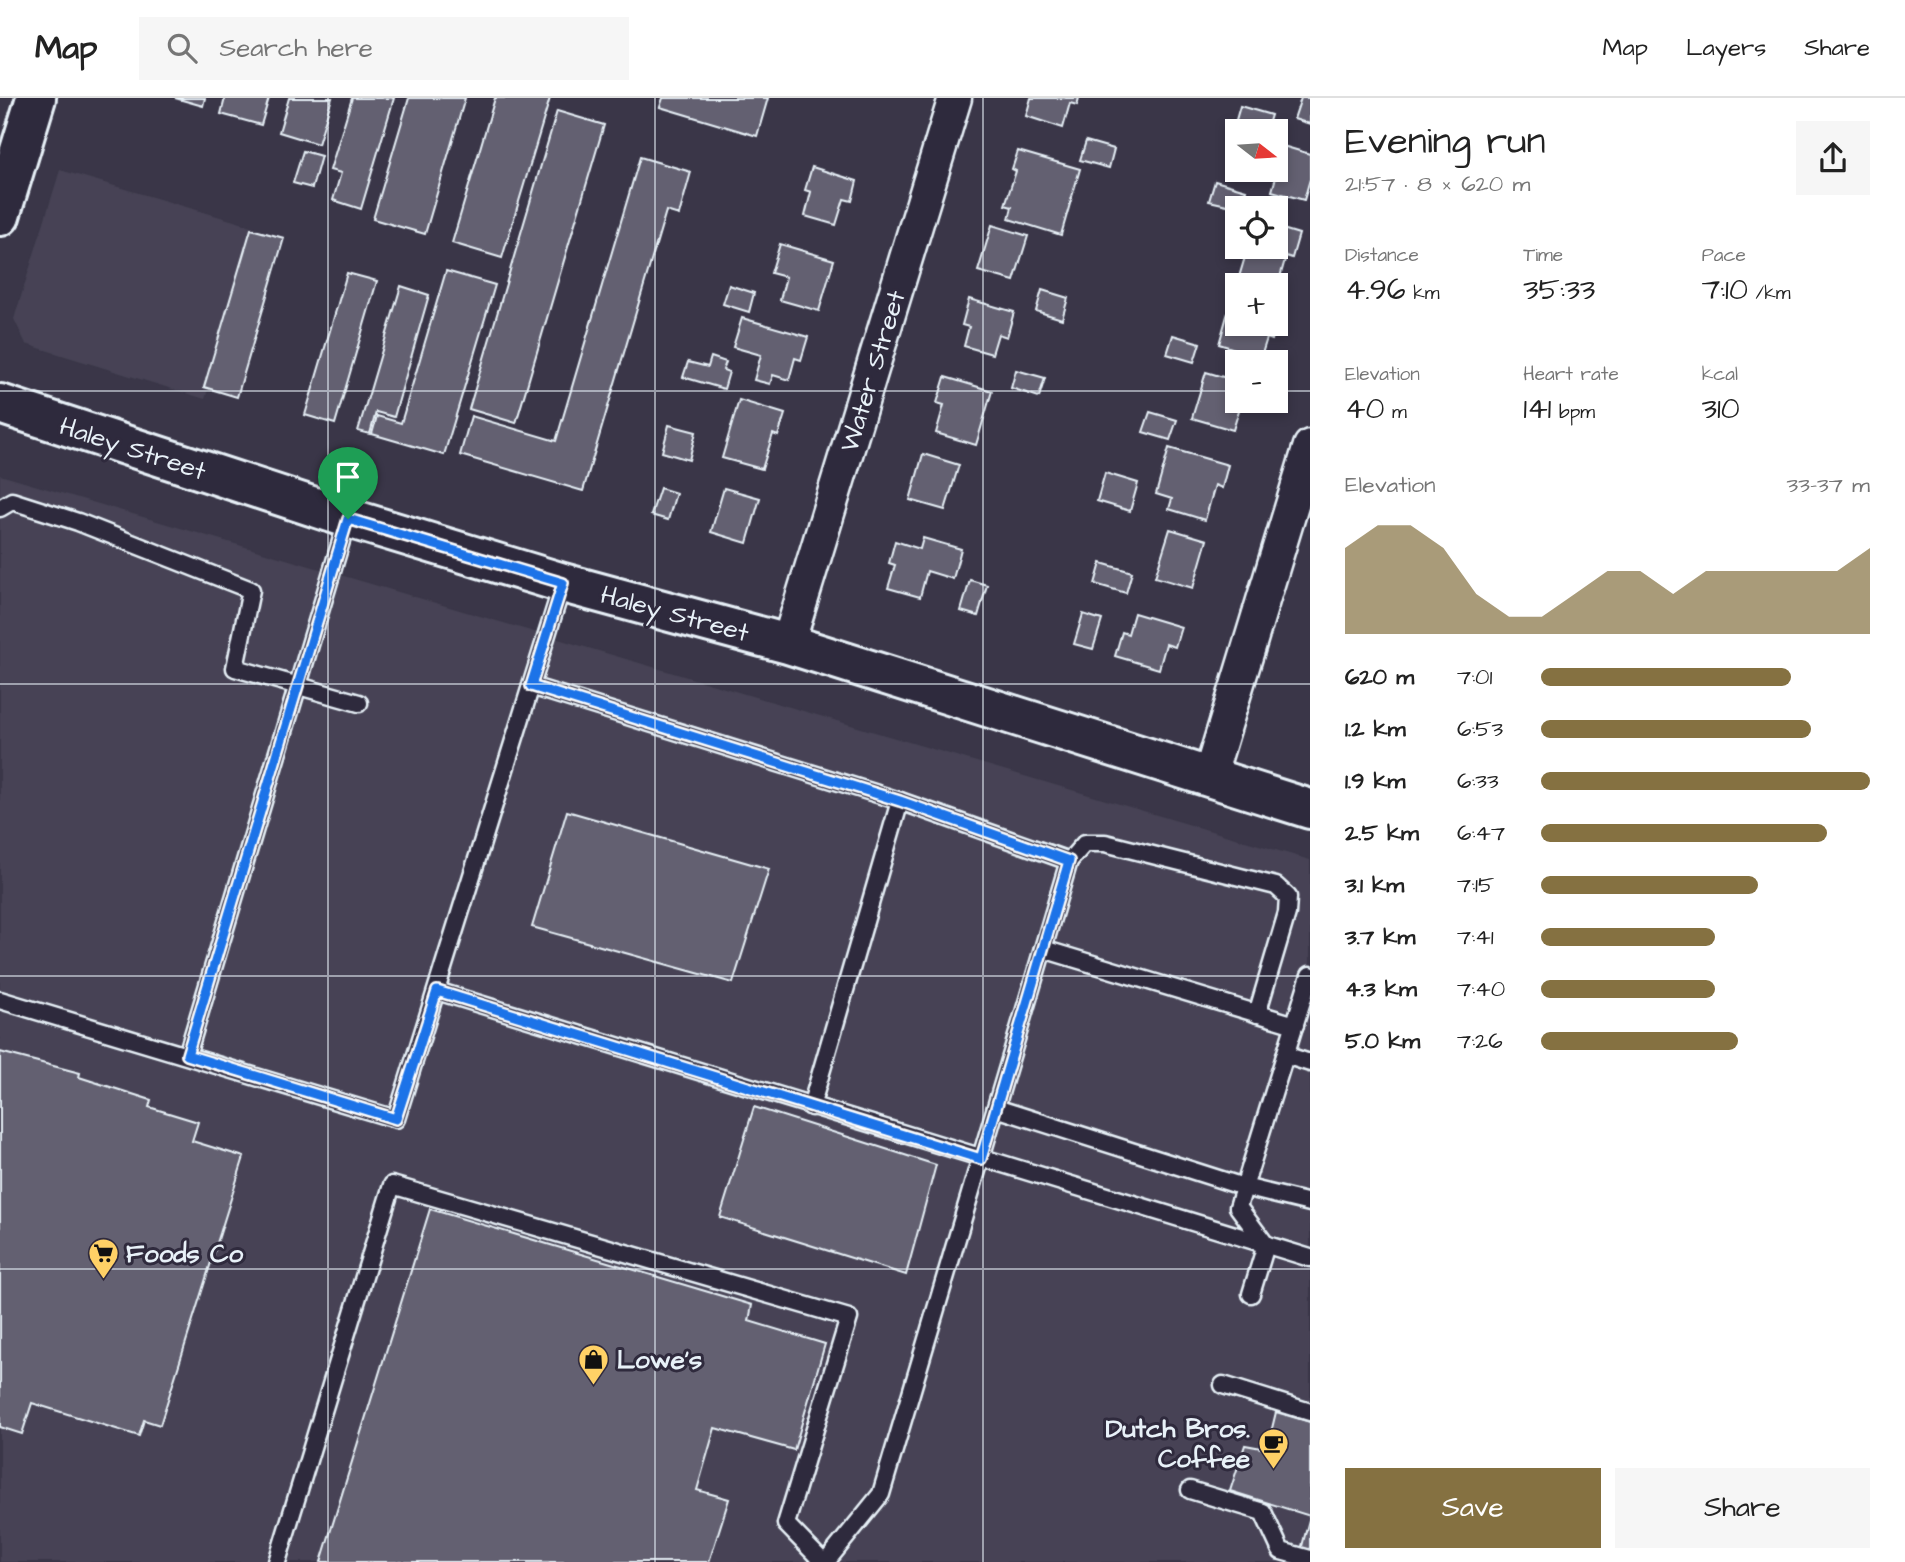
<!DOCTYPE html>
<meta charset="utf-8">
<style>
body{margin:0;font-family:"Architects Daughter",sans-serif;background:#f6f6f6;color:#222;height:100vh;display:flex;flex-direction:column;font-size:26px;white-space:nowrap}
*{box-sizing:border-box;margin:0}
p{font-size:23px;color:#767676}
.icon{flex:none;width:38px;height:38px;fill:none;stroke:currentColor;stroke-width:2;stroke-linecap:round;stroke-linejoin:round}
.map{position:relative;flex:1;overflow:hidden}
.drawer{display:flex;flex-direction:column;background:#fff;width:595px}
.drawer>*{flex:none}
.needle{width:46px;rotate:107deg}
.buttons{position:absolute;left:1225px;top:21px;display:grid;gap:14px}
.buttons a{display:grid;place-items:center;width:63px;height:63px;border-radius:0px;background:#fff;box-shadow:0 4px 10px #0003;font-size:35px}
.pin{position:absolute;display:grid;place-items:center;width:60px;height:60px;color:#fff;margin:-72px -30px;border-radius:50% 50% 50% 0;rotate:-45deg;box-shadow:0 0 7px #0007}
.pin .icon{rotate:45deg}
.round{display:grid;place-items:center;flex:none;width:74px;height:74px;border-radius:0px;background:#f6f6f6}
.overview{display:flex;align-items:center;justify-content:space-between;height:119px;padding:0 35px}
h1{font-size:38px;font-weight:600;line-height:52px}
.stats{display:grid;grid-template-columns:repeat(3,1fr);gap:10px;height:119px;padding:7px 35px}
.stats div{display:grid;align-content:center}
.stats b{font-size:30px;font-weight:600}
.stats small{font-size:19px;font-weight:400}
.stats p{font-size:19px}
.chart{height:196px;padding:14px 35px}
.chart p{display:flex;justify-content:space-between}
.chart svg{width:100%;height:126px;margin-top:7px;fill:#857141;opacity:.7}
.primary-button{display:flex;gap:14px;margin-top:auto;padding:14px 35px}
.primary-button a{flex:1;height:80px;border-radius:0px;background:#857141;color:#fff;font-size:28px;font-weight:600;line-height:80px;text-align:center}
.primary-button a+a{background:#f6f6f6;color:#222}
ul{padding:0 35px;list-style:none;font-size:23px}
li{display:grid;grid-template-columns:112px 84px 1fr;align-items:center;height:52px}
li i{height:18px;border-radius:9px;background:#857141}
header{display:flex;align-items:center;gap:42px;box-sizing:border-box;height:98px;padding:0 35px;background:#fff;border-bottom:2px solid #e0e0e0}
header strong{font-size:33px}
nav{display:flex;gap:38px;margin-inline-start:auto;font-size:24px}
.search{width:490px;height:63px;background:#f6f6f6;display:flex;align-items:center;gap:18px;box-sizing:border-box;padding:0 24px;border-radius:0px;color:#767676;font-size:26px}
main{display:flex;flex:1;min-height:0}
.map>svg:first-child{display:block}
.built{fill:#464354}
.building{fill:#636171;stroke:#e8f1f8;stroke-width:2}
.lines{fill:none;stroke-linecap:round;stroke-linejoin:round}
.service-casing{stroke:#e8f1f8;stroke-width:21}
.minor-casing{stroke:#e8f1f8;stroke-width:37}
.tertiary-casing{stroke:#e8f1f8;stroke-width:44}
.secondary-casing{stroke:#e8f1f8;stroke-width:44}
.service{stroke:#2f2a3d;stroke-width:16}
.minor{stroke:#2f2a3d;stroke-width:32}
.tertiary{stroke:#2f2a3d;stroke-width:38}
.secondary{stroke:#2f2a3d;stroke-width:38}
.route-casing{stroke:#fff;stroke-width:14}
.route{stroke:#1a73e8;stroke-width:9}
.grid{fill:none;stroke:#e8f1f8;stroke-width:2;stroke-opacity:0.55}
.labels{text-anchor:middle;stroke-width:6;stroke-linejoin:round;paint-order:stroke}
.street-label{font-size:26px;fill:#e8f1f8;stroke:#2f2a3d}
.poi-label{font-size:26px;font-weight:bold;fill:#e8f1f8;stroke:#2f2a3d;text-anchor:start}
</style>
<header>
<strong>Map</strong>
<div class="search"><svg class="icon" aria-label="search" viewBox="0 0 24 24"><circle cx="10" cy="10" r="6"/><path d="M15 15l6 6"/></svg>Search here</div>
<nav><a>Map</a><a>Layers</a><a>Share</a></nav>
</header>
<main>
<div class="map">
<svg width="1310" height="1464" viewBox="0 0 1310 1464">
<rect width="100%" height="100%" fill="#3a3648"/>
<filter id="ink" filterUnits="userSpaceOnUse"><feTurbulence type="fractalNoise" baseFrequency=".0143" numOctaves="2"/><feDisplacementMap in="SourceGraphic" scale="14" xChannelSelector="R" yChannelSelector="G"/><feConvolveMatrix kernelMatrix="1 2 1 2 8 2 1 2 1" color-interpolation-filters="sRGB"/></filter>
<g filter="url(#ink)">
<g class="built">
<path d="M 60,72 L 258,130 L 205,301 L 26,246 L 14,221 Z"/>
<path d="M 0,377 L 1310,762 L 1310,1464 L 0,1464 Z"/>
</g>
<g class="building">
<path d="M 175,0 L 205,0 L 203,8 Z"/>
<path d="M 225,0 L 269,0 L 261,27 L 221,16 Z"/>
<path d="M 289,0 L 332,0 L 318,46 L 279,34 Z"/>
<path d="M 352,0 L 394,0 L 361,111 L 333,102 L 341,75 L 330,72 Z"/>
<path d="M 409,0 L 465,0 L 425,136 L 373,121 Z"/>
<path d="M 495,0 L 550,0 L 502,160 L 452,145 Z"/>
<path d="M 663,0 L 768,0 L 757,38 L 660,9 Z"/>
<path d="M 1031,0 L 1079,0 L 1077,7 L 1070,5 L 1063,30 L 1026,18 Z"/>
<path d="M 1301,0 L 1310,0 L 1310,26 L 1294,21 Z"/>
<path d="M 1240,8 L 1271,17 L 1266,33 L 1234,29 Z"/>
<path d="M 557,13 L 604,27 L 516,325 L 469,311 Z"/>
<path d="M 1086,43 L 1114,51 L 1109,70 L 1080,62 Z"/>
<path d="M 1276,46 L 1310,56 L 1310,81 L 1304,102 L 1272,93 L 1278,72 Z"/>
<path d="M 303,53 L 321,58 L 312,90 L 293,85 Z"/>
<path d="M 1018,53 L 1080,71 L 1061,137 L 1009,121 L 1012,109 L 1005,107 L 1016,73 L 1012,71 Z"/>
<path d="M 640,59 L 691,74 L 679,117 L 666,113 L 583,393 L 460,357 L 471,318 L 556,343 Z"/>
<path d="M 812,69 L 857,83 L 852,103 L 844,101 L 836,127 L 805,118 L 811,94 L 805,92 Z"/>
<path d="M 1215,83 L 1246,92 L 1241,110 L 1209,103 Z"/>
<path d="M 992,127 L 1028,138 L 1014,183 L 978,173 Z"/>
<path d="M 1276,129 L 1299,136 L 1292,160 L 1286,158 L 1277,190 L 1239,179 L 1248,149 L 1276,149 Z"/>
<path d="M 251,131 L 284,140 L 237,299 L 204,289 Z"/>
<path d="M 780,146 L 834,162 L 819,213 L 780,202 L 786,179 L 771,175 Z"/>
<path d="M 446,173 L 495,187 L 444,357 L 372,336 L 377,318 L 401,325 Z"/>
<path d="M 347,175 L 377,183 L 335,326 L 305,317 Z"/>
<path d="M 729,187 L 754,195 L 749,214 L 723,206 Z"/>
<path d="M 401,188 L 429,197 L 394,319 L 376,314 L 370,336 L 358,333 Z"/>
<path d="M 1042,192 L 1068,200 L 1062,221 L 1036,213 Z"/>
<path d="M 969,201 L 1014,214 L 1007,239 L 998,236 L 992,256 L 964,248 L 969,229 L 962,227 Z"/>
<path d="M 1230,207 L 1237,209 L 1237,226 L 1272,226 L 1271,229 L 1275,231 L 1272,242 L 1267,240 L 1261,259 L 1219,246 Z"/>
<path d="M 742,220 L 808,239 L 801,262 L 795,260 L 789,282 L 773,277 L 770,286 L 754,282 L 761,257 L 733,249 Z"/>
<path d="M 1173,237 L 1200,245 L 1194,264 L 1167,256 Z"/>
<path d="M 711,259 L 726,264 L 723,272 L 729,274 L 724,291 L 683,279 L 688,264 L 708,269 Z"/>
<path d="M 1016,272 L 1045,280 L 1039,299 L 1011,290 Z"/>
<path d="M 1206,274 L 1237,283 L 1237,303 L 1249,303 L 1246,310 L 1240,309 L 1233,332 L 1192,320 Z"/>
<path d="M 945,279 L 992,293 L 976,347 L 936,335 L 944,307 L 937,305 Z"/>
<path d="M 739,302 L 785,316 L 778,338 L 773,336 L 762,371 L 722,360 Z"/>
<path d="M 1150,314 L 1177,322 L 1170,342 L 1143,334 Z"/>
<path d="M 669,327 L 696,334 L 689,362 L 662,354 Z"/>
<path d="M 1169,350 L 1228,367 L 1222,390 L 1215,387 L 1205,422 L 1169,411 L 1172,401 L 1156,396 Z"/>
<path d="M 923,356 L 959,367 L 945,412 L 910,402 Z"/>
<path d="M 1105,375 L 1138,385 L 1130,413 L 1097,403 Z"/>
<path d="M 660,390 L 676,395 L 668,422 L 651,417 Z"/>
<path d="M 724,390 L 760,400 L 747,445 L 711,434 Z"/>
<path d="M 1170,431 L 1207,442 L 1193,490 L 1155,479 Z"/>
<path d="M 923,440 L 961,451 L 953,481 L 927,473 L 920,499 L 888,490 L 895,467 L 889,465 L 895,443 L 920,451 Z"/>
<path d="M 1101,465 L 1132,474 L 1126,495 L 1095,486 Z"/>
<path d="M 970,482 L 987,487 L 978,518 L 961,513 Z"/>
<path d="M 1134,515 L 1181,529 L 1175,549 L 1166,546 L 1159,571 L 1115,558 L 1122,534 L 1128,536 Z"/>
<path d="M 1083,516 L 1102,522 L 1093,551 L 1074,546 Z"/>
<path d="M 567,713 L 769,771 L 733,885 L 532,829 Z"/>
<path d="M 0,954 L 80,975 L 79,979 L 151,1002 L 149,1009 L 198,1024 L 192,1043 L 244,1059 L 160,1327 L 144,1322 L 139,1338 L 32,1305 L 22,1336 L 0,1329 Z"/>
<path d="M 754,1009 L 936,1067 L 906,1177 L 720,1119 Z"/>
<path d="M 430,1111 L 752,1207 L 749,1223 L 825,1246 L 794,1352 L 715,1330 L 697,1392 L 729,1401 L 709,1464 L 321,1464 Z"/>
<path d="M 1276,1314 L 1310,1324 L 1310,1418 L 1230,1393 L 1245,1347 L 1267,1351 Z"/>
<path d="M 1310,1418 L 1310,1458 L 1301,1452 Z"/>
</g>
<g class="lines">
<defs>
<g id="service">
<path d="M 0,410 L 12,403 L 78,424 L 251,492 L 235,570 L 359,605"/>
<path d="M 531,588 L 900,703 L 811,1009"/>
<path d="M 1069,763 L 1085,745 L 1105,745 L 1276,788 L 1288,799 L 1287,815 L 1257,916"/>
<path d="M 1043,851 L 1295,927"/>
<path d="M 437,893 L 1310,1160"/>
<path d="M 0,902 L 396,1021 L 563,485"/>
<path d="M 187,957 L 348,420"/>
<path d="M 1285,957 L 1310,965"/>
<path d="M 996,1010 L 1244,1089 L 1310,1105"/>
<path d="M 1251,1196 L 1266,1147 L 1238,1109 L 1310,877"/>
<path d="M 1223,1287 L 1310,1314"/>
<path d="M 1190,1392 L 1263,1414 L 1281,1453 L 1310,1461"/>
<path d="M 277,1464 L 392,1087 L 849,1220 L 786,1426 L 823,1464"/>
<path d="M 826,1464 L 881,1396 L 1069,763 L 900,703"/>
</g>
<g id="minor">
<path d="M 788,546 L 955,0"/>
<path d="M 1209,680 L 1310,348"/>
</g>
<path id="tertiary" d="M 0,118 L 36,0"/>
<path id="secondary" d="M 0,306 L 348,420 L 563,485 L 788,546 L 1310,711"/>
</defs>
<use href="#service" class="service-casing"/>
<use href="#minor" class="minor-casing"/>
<use href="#tertiary" class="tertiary-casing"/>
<use href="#secondary" class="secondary-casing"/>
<use href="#service" class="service"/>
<use href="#minor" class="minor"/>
<use href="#tertiary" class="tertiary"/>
<use href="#secondary" class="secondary"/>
</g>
</g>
<g class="lines" filter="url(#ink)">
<defs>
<path id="route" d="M 348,421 L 563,485 L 531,588 L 900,703 L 1069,763 L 981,1061 L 437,893 L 396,1021 L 187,957 Z"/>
</defs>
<use href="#route" class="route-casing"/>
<use href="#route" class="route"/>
</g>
<path class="grid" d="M 328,0 L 328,1464M 655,0 L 655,1464M 983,0 L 983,1464M 0,293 L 1237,293M 1276,293 L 1310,293M 0,586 L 1310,586M 0,878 L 1310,878M 0,1171 L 1310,1171"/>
<defs>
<symbol id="supermarket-pin" viewBox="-11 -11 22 30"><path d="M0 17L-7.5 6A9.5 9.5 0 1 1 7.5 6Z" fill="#ffd166" stroke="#2f2a3d"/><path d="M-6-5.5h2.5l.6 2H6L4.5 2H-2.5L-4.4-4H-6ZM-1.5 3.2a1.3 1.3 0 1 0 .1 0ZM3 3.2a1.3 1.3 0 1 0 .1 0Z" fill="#111"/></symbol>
<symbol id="shop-pin" viewBox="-11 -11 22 30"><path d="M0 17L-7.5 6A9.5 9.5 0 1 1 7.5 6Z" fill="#ffd166" stroke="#2f2a3d"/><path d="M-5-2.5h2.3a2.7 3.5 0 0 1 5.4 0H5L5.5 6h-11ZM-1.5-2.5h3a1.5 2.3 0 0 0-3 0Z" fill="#111"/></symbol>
<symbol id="cafe-pin" viewBox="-11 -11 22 30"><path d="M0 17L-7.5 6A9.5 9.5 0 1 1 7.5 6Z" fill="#ffd166" stroke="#2f2a3d"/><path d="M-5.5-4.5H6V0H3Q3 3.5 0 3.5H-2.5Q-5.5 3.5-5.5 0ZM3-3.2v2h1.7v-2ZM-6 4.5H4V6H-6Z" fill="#111"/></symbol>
</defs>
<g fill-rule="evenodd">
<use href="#supermarket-pin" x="86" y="1138" width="35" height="47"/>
<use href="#shop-pin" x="576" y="1244" width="35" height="47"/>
<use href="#cafe-pin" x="1256" y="1328" width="35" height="47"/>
</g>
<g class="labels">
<g class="street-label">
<text transform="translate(872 273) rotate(-73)" y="9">Water Street</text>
<text transform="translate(133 350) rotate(18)" y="9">Haley Street</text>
<text transform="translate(675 515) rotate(15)" y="9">Haley Street</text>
</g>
<g class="poi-label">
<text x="126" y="1164">Foods Co</text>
<text x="617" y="1270">Lowe's</text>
<text x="1250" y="1339" text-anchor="end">Dutch Bros.<tspan x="1250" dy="30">Coffee</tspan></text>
</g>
</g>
</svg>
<div class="buttons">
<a><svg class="needle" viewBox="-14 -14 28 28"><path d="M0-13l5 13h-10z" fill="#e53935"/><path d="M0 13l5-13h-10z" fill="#767676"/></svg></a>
<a><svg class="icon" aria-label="locate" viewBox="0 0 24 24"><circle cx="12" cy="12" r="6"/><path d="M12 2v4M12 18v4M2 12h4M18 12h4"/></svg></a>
<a>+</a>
<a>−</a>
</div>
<div class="pin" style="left:348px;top:421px;background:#1e9e55"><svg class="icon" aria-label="arrive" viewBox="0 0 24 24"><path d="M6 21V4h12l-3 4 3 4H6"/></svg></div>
</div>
<section class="drawer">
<div class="overview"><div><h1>Evening run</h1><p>21:57 · 8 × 620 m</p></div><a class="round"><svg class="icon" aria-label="share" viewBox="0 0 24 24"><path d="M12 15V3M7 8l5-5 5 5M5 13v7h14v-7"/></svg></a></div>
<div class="stats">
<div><p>Distance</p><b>4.96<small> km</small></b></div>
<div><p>Time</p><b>35:33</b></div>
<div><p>Pace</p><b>7:10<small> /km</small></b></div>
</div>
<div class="stats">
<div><p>Elevation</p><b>40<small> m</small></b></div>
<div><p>Heart rate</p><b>141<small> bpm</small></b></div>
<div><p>kcal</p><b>310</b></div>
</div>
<div class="chart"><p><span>Elevation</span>33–37 m</p>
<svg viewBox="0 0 160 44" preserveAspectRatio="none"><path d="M0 44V14L10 6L20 6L30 14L40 30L50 38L60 38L70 30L80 22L90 22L100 30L110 22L120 22L130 22L140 22L150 22L160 14V44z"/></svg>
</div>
<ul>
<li><b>620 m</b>7:01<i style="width:76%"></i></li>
<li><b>1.2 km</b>6:53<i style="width:82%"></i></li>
<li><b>1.9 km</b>6:33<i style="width:100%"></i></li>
<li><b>2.5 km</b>6:47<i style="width:87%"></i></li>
<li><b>3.1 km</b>7:15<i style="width:66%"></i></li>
<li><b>3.7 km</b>7:41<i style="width:53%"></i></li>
<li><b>4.3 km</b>7:40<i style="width:53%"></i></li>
<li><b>5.0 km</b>7:26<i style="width:60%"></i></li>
</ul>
<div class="primary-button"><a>Save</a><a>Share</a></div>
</section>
</main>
